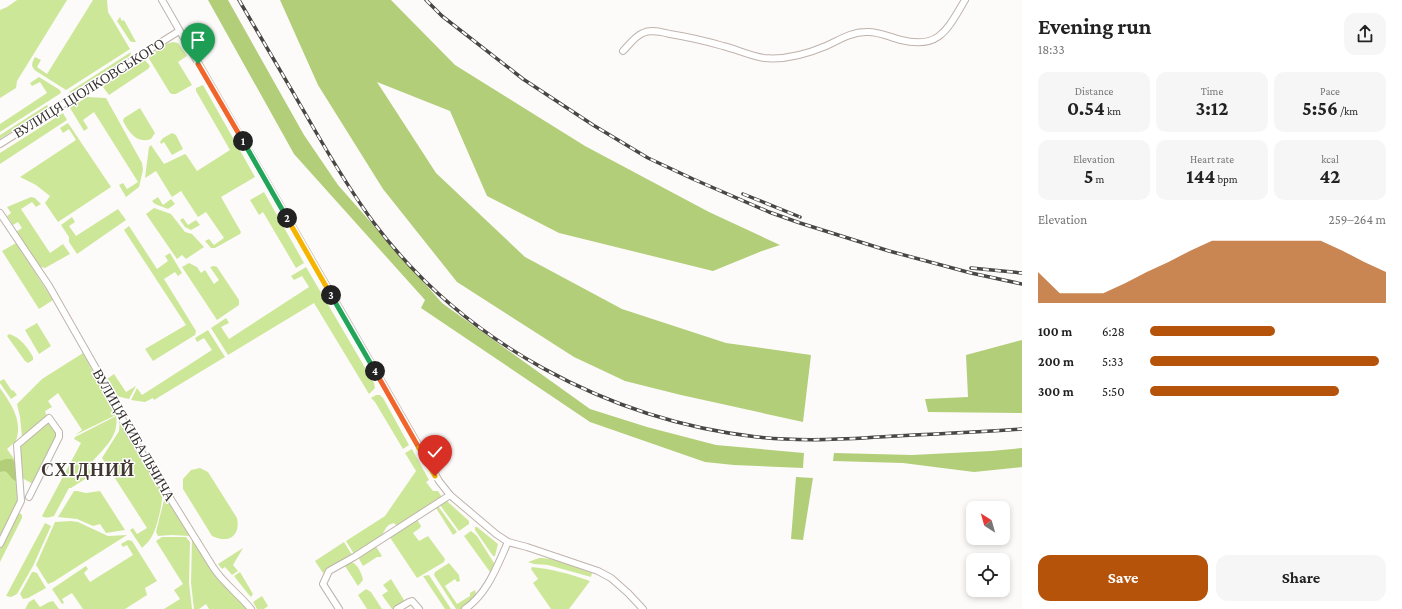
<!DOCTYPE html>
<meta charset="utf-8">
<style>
body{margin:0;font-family:"Crimson Pro",serif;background:#f6f6f6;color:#222;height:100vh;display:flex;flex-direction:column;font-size:15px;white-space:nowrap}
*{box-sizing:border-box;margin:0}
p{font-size:13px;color:#767676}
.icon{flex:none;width:22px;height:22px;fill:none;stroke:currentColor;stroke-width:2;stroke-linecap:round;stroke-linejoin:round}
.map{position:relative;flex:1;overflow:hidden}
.side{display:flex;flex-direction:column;background:#fff;width:380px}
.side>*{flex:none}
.needle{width:26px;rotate:323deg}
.controls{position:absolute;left:966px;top:501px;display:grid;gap:8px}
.controls a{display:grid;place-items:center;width:44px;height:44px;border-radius:8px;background:#fff;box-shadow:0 2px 6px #0003;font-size:20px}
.pin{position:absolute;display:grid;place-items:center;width:34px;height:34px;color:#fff;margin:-41px -17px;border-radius:50% 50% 50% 0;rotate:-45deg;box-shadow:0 0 4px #0007}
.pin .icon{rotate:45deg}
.km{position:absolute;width:20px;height:20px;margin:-10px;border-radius:50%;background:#222;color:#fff;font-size:11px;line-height:20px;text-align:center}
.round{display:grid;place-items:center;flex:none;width:42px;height:42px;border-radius:12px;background:#f6f6f6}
.summary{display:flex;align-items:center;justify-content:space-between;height:68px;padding:0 16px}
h1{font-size:22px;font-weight:700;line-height:30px}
.stats{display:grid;grid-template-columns:repeat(3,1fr);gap:6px;height:68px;padding:4px 16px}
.stats div{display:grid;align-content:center;border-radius:10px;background:#f6f6f6;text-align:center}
.stats b{font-size:20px;font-weight:700}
.stats small{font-size:11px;font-weight:400}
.stats p{font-size:11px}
.chart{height:112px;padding:8px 16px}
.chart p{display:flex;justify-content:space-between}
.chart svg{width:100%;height:72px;margin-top:4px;fill:#b45309;opacity:.7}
.primary-button{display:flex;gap:8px;margin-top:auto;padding:8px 16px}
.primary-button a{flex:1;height:46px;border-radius:12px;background:#b45309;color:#fff;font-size:16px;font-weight:700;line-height:46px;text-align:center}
.primary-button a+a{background:#f6f6f6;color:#222}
ul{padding:0 16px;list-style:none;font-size:13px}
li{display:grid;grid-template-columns:64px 48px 1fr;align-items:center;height:30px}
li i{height:10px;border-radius:5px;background:#b45309}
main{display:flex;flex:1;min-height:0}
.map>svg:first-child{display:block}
.green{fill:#cde799}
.forest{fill:#b2ce79}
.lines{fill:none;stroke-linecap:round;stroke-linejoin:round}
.minor-casing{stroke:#c0b3ad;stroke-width:8}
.minor{stroke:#fff;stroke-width:6}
.rail-casing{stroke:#4a4644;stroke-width:3.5}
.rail{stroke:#fff;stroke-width:2;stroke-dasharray:6;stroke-linecap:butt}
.split-1-casing{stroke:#fff;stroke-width:8}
.split-2-casing{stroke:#fff;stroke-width:8}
.split-3-casing{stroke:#fff;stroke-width:8}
.split-4-casing{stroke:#fff;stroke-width:8}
.split-5-casing{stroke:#fff;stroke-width:8}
.split-6-casing{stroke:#fff;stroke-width:8}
.split-1{stroke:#f0652b;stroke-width:5}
.split-2{stroke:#22a559;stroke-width:5}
.split-3{stroke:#f5b400;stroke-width:5}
.split-4{stroke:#22a559;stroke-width:5}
.split-5{stroke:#f0652b;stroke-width:5}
.split-6{stroke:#f5b400;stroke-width:5}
.labels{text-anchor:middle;stroke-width:3;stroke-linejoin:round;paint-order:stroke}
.street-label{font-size:14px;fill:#35302e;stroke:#fff}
.district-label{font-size:18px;font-weight:bold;letter-spacing:1px;fill:#413631;stroke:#fff}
</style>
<main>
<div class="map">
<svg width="1022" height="609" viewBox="0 0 1022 609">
<rect width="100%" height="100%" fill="#fdfbf9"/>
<g class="green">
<path d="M 17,0 L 67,0 L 17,81 L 16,88 L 0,98 L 0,10 L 7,7 Z"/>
<path d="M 93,0 L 107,0 L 108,12 L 130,49 L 66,90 L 36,71 C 30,66 32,63 35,57 L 41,60 L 37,67 L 47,74 Z"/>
<path d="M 120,17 L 122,21 L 124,20 L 136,42 L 132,42 L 130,41 L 117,21 Z"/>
<path d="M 173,42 L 178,43 L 187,56 L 178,62 L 192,85 L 176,94 L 172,94 L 170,93 L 148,57 L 166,44 Z"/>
<path d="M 131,52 L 130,56 L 71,93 L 69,92 Z"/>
<path d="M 142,59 L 144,59 L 150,66 L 148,69 L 109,95 L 103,87 L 104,84 Z"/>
<path d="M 39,77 L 60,90 L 61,93 L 0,132 L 0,124 L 47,93 L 40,82 L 32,86 L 30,83 Z"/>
<path d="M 203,85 L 255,177 L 221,197 L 241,232 L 240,234 L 215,248 L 211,248 L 205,241 L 209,239 L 214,245 L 224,238 L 206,212 L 198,217 L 181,191 L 172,197 L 156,171 L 145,178 L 149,147 L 151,145 L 164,164 L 185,154 L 187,156 L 197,171 L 230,150 L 196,91 L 196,88 Z"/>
<path d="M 87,97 L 106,98 L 142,163 L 143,170 L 139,187 L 126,197 L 119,185 L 123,183 L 127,189 L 138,182 L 94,112 L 83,120 L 88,128 L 84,131 L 70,108 Z"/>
<path d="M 47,105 L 49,108 L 0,139 L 0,135 Z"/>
<path d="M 140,108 L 155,133 L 151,139 C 136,144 129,132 123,121 L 124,118 Z"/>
<path d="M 63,113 L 67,120 L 0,164 L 0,153 Z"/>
<path d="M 68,123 L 111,187 L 58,222 L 45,203 L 50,196 L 36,185 L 20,177 L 76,140 L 69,129 L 63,133 L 60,128 Z"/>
<path d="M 172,133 L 176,135 L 183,149 L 172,155 L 164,142 L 161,144 L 160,142 L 163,138 Z"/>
<path d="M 264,192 L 304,263 L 296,268 L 263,212 L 259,215 L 250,200 Z"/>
<path d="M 31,197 L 35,198 L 41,204 L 36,207 L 32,202 L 21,209 L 50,253 L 63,244 L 70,254 L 45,268 L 41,267 L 39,265 L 16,232 L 22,228 L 18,222 L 13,225 L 7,216 L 11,213 L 7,207 Z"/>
<path d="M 158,197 L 163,205 L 171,199 L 175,204 L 168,209 L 155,204 L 152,201 Z"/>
<path d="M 154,208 L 171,214 L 185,232 L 192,234 L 204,247 L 186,259 L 182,255 L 177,259 L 146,214 Z"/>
<path d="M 118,209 L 126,220 L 77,254 L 69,242 L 69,237 L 61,225 L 72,217 L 75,222 L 69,226 L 76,236 Z"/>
<path d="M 183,218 L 188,225 L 196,220 L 200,225 L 191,230 L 185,227 L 180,220 Z"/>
<path d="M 129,226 L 157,269 L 168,261 L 165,256 L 170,253 L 182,273 L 178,276 L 175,272 L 164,279 L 196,331 L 195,335 L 153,361 L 145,349 L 186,325 L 124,230 Z"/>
<path d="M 16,243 L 53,300 L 39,309 L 2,251 Z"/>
<path d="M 189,263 L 197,267 L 201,273 L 205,270 L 214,284 L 219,280 L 210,267 L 214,266 L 217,267 L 239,300 L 239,305 L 217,320 L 182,267 Z"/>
<path d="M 306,267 L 374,383 L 375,388 L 369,394 L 314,303 L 228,355 L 211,328 L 226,318 L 229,323 L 221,327 L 229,339 L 309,287 L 302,276 L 294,280 L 291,276 Z"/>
<path d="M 37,323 L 51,346 L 39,354 L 25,330 Z"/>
<path d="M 208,330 L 225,357 L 154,400 L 153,398 L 145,402 L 131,400 L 137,388 L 142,395 L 212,350 L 204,338 L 197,342 L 195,338 Z"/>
<path d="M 9,334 C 20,337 28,348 33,357 L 33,360 L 28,363 L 25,361 L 7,336 Z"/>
<path d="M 83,353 L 116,415 L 75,435 L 82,430 L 58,393 L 48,401 L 52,407 L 45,411 L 47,417 L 23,437 L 22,437 L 20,417 L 17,404 L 42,379 Z"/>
<path d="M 114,374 L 126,392 L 136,386 L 129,399 L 116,396 L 107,379 Z"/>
<path d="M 4,379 L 12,391 L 13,390 L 17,395 L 11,399 L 0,383 L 0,381 Z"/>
<path d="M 0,388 C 11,404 23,420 16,441 L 7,449 L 17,463 L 18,502 L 0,536 Z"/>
<path d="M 376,395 L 380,395 L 383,398 L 409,445 L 403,449 L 375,402 L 371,398 Z"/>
<path d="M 116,416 C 120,438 101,450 89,466 L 89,469 L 93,474 L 71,488 L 69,488 L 54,516 C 50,517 46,519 42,516 L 81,443 L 74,439 L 75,437 Z"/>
<path d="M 120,419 L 163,492 C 162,503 158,526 152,536 C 150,541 145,545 142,548 L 130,530 L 133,528 L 137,534 L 147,528 L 102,458 L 119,431 Z"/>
<path d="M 47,421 L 56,433 L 56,437 L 33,484 L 22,478 L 20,449 L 21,446 Z"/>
<path d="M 412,449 L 429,480 L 426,482 L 433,491 L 438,491 L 442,497 L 397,526 L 394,523 C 385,525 386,530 381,536 C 377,541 361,550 354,554 L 346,541 L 385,516 L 416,471 L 405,453 Z"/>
<path d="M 200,468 L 208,472 L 237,518 C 241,536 228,544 212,536 L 183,489 L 183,479 L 191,470 Z"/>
<path d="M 74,491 L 77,491 L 86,493 L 100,491 L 125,530 L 106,533 L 100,524 L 93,526 L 77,519 L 58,517 Z"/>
<path d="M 165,496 L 190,536 L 171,535 L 158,536 L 156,532 Z"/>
<path d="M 447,501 L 469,521 L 469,524 L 459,531 L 440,505 Z"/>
<path d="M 438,506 L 457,532 L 453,535 L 436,508 Z"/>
<path d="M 20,513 L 22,515 L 22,518 L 0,562 C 0,558 0,553 0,549 C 2,543 16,516 20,513 Z"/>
<path d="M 416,518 L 421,526 L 420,528 L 413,533 L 419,541 L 428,536 L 445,559 L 444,562 L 417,578 L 389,536 Z"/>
<path d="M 71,521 L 78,522 L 108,536 L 127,535 L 53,582 L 48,584 L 36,565 L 55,522 Z"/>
<path d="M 45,523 L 51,526 L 33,566 L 17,594 L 11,597 L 6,596 Z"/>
<path d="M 475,527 L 477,527 L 498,544 L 495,556 L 493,556 L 475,530 Z"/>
<path d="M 471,531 L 477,536 L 494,563 L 495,565 L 492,573 L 490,572 L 464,536 Z"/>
<path d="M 162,537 L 186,537 L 190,542 L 189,583 L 192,609 L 164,609 L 180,599 L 174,590 L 183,584 L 156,541 Z"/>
<path d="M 192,539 L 217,578 L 247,609 L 209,609 L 206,604 L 199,609 L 194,609 L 191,583 Z"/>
<path d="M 128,540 L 132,541 L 157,581 L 145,588 L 147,595 L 125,609 L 83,609 L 72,593 L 62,599 L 64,603 L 62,604 L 52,589 L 86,566 L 88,569 L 84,573 L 90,582 L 133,555 L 127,545 L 123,547 L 121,544 Z"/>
<path d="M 344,542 L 352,555 L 347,557 L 323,573 L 315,561 Z"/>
<path d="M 375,545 L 382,556 L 380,557 L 377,557 L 363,566 L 359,559 L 361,554 Z"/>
<path d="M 243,548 L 233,565 L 238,571 L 232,575 L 225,567 L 222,569 L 218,564 Z"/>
<path d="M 539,558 C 554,557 577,568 592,573 L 591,577 L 548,565 L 534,564 L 528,562 Z"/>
<path d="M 351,562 C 358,564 362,574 363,580 L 358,586 L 345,566 Z"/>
<path d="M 449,563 L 459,575 L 460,581 L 457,582 L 455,579 L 445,586 L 457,604 L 470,596 L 470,593 L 475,590 L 476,594 L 475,598 L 461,609 L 456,609 L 434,575 L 435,572 Z"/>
<path d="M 532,567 C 552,569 571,574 590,581 L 569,609 L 551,609 L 533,583 L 538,579 L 531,569 Z"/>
<path d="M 32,572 L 34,572 L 37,573 L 46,588 L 28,598 L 23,599 L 20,594 Z"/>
<path d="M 240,572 L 253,594 L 251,597 C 248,594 238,581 234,576 Z"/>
<path d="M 429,575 L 451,609 L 445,609 L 423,576 Z"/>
<path d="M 391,579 L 404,600 L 404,602 L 394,609 L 392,609 L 382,595 L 388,591 L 383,585 Z"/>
<path d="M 366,589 L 371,592 L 382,609 L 367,609 L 358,595 Z"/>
<path d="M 262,596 L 268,606 L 264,609 L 257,609 L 253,602 Z"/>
<path d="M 34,599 L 40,607 L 49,602 L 53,601 L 59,609 L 25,609 L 29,602 Z"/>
</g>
<g class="forest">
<path d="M 208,0 L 228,0 L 304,135 L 338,185 L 442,303 L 590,409 L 647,427 L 716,445 L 804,453 L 803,468 L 734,465 L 705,462 L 590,422 L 421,308 L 425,300 L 294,154 Z"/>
<path d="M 280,0 L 391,0 L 455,65 L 585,146 L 709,212 L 780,245 L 762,251 L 713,271 L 559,233 L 487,196 L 450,111 L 377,82 L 436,173 L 525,257 L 622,309 L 726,343 L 811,355 L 803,422 L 681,395 L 625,381 L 574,357 L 457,282 L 383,189 L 318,85 Z"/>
<path d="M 1022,340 L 1022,413 L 928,412 L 925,399 L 968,397 L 966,355 Z"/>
<path d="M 1022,448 L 1022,467 L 974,472 L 903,463 L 833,461 L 834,453 L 912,455 L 991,451 Z"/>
<path d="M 6,459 L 12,459 L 15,463 L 17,479 L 16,481 C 9,479 9,468 0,472 L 0,461 Z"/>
<path d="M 796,477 L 813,478 L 803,540 L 791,539 Z"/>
</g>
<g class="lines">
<defs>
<g id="minor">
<path d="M 162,0 L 439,481 L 450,495 L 496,534 L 508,542 L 527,547 L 598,571 L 611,578 L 628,593 L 643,609"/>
<path d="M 623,51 C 629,45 635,36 643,33 C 651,29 662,32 670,34 C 688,37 706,41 723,46 C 736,49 750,56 764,58 C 784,60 807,54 826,46 C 839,40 851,32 866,32 C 878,31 889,37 901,40 C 940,50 948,28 965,0"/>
<path d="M 0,144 L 179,31"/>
<path d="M 0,213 L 49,286 L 98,372 L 129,432 L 213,567 C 223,583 239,594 251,609"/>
<path d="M 0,544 L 21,501 L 17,445 L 49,418 L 59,432 L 59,437 L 29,497"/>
<path d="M 339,609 L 323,584 L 329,571 L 354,557 L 450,495"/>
<path d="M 397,609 L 409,602 L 412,601 L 419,609"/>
<path d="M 465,609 C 488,593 497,566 508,542"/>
</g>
</defs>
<use href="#minor" class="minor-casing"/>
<use href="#minor" class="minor"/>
<defs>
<g id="rail">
<path d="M 239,0 C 264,43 289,85 313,127 C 332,160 351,192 374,223 C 464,343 609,420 757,437 C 803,442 849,439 895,436 C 937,434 980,432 1022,429"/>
<path d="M 426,0 L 442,16 L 523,79 L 593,125 L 648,158 L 693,179 L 769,212 L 800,223 L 889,251 L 971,273 L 1022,284"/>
<path d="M 743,194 L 800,217"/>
<path d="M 971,268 L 1022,273"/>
</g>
</defs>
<use href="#rail" class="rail-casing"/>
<use href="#rail" class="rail"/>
</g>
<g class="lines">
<defs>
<path id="split-1" d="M 198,64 L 243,141"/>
<path id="split-2" d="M 243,141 L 287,218"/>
<path id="split-3" d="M 287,218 L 331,295"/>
<path id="split-4" d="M 331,295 L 375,371"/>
<path id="split-5" d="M 375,371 L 419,448"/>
<path id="split-6" d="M 419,448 L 435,476"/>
</defs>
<use href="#split-1" class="split-1-casing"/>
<use href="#split-2" class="split-2-casing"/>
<use href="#split-3" class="split-3-casing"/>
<use href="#split-4" class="split-4-casing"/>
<use href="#split-5" class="split-5-casing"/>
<use href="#split-6" class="split-6-casing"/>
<use href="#split-1" class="split-1"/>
<use href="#split-2" class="split-2"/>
<use href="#split-3" class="split-3"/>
<use href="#split-4" class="split-4"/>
<use href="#split-5" class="split-5"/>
<use href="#split-6" class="split-6"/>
</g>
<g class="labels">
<g class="street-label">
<text transform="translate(89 88) rotate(-32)" y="5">ВУЛИЦЯ ЦІОЛКОВСЬКОГО</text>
<text transform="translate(134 435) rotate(60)" y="5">ВУЛИЦЯ КИБАЛЬЧИЧА</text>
</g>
<g class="district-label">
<text x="88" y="476">СХІДНИЙ</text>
</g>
</g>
</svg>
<div class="controls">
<a><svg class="needle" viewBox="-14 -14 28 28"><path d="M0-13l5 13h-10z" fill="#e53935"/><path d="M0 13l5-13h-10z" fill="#767676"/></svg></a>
<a><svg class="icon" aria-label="locate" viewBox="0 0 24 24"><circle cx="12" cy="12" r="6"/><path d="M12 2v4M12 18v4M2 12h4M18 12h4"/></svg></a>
</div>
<div class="pin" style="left:198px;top:64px;background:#1e9e55"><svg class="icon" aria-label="arrive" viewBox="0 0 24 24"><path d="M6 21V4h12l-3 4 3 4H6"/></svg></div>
<div class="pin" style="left:435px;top:476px;background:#d93025"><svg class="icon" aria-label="check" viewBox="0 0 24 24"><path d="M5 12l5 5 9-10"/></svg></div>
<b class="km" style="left:243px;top:141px">1</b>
<b class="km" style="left:287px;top:218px">2</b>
<b class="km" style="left:331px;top:295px">3</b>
<b class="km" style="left:375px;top:371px">4</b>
</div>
<section class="side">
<div class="summary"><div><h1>Evening run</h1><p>18:33</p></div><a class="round"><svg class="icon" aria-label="share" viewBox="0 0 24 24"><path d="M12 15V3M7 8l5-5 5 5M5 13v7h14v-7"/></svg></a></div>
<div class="stats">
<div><p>Distance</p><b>0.54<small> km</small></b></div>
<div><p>Time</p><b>3:12</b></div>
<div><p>Pace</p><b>5:56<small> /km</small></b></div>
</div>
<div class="stats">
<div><p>Elevation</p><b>5<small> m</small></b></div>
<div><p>Heart rate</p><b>144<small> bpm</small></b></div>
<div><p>kcal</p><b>42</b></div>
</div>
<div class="chart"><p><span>Elevation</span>259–264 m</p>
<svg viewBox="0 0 160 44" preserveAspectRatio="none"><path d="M0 44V25L10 38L20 38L30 38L40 32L50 25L60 19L70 12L80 6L90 6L100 6L110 6L120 6L130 6L140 12L150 19L160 25V44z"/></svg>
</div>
<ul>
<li><b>100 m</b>6:28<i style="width:53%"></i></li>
<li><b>200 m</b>5:33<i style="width:97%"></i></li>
<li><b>300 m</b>5:50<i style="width:80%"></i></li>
</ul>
<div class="primary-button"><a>Save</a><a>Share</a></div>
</section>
</main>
